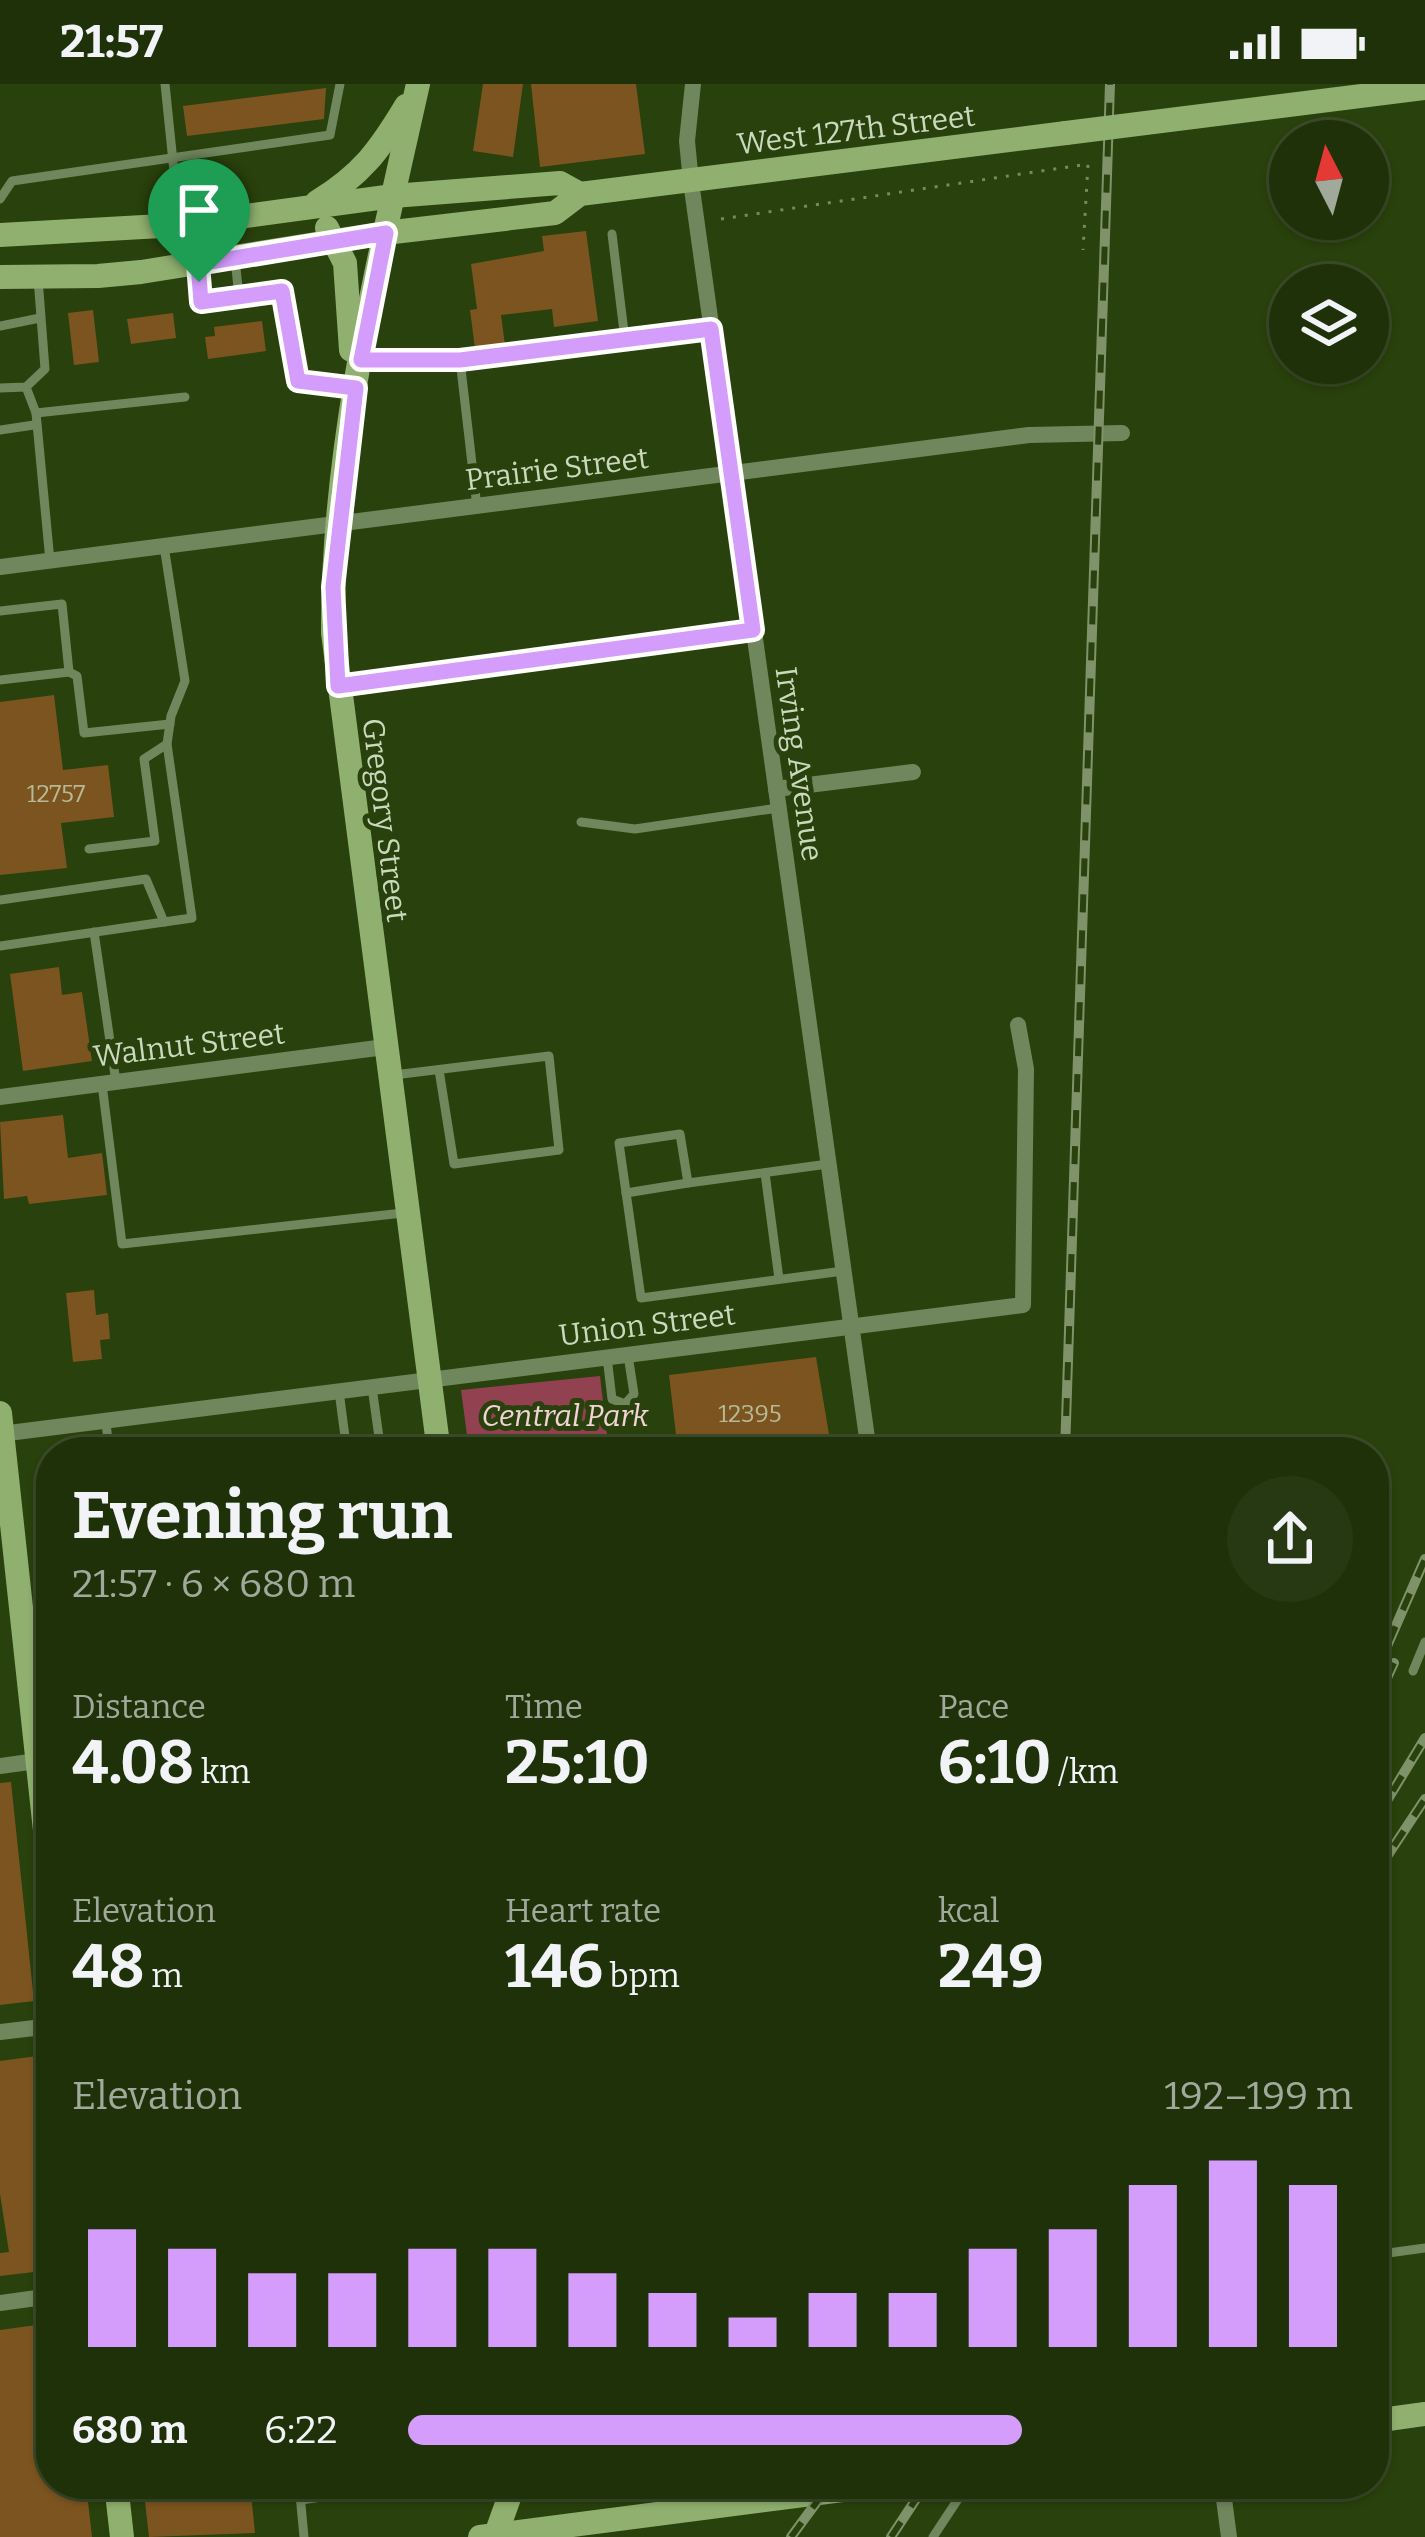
<!DOCTYPE html>
<meta charset="utf-8">
<style>
body{margin:0;font-family:Bitter,serif;background:#273912;color:#f1f3f6;height:100vh;display:flex;flex-direction:column;font-size:45px;white-space:nowrap}
*{box-sizing:border-box;margin:0}
p{font-size:39px;color:#a1a99c}
.icon{flex:none;width:66px;height:66px;fill:none;stroke:currentColor;stroke-width:2;stroke-linecap:round;stroke-linejoin:round}
.map{position:relative;flex:1;overflow:hidden}
.panel{position:absolute;left:36px;top:1353px;width:1353px;height:1062px;display:flex;flex-direction:column;background:#1f3109;border-radius:48px;box-shadow:0 3px 9px #0004,0 0 0 3px #3c4c2a}
.panel>*{flex:none}
.needle{width:78px;rotate:354deg}
.fabs{position:absolute;left:1269px;top:36px;display:grid;gap:24px}
.fabs a{display:grid;place-items:center;width:120px;height:120px;border-radius:50%;background:#1f3109;box-shadow:0 3px 9px #0004,0 0 0 3px #3c4c2a;font-size:60px}
.pin{position:absolute;display:grid;place-items:center;width:102px;height:102px;color:#fff;margin:-123px -51px;border-radius:50% 50% 50% 0;rotate:-45deg;box-shadow:0 0 12px #0007}
.pin .icon{rotate:45deg}
.round{display:grid;place-items:center;flex:none;width:126px;height:126px;border-radius:63px;background:#273912}
.summary{display:flex;align-items:center;justify-content:space-between;height:204px;padding:0 36px}
h1{font-size:66px;font-weight:700;line-height:90px}
.figures{display:grid;grid-template-columns:repeat(3,1fr);gap:18px;height:204px;padding:12px 36px}
.figures div{display:grid;align-content:center}
.figures b{font-size:60px;font-weight:700}
.figures small{font-size:33px;font-weight:400}
.figures p{font-size:33px}
.chart{height:336px;padding:24px 36px}
.chart p{display:flex;justify-content:space-between}
.chart svg{width:100%;height:216px;margin-top:12px;stroke:#d49cfb;stroke-width:6}
ul{padding:0 36px;list-style:none;font-size:39px}
li{display:grid;grid-template-columns:192px 144px 1fr;align-items:center;height:90px}
li i{height:30px;border-radius:15px;background:#d49cfb}
.status{display:flex;justify-content:space-between;align-items:center;height:84px;padding:0 60px;background:#1f3109;direction:ltr}
.status svg{height:33px;fill:currentColor}
.map>svg:first-child{display:block}
.green{fill:#924150}
.building{fill:#7c541f}
.lines{fill:none;stroke-linecap:round;stroke-linejoin:round}
.path{stroke:#768a60;stroke-width:3;stroke-dasharray:3 9;stroke-linecap:butt}
.lane{stroke:#70865d;stroke-width:9}
.street{stroke:#70865d;stroke-width:16}
.secondary{stroke:#8fb06f;stroke-width:24}
.rail-casing{stroke:#7f926a;stroke-width:10}
.rail{stroke:#29410c;stroke-width:6;stroke-dasharray:18;stroke-linecap:butt}
.secondary-bridge{stroke:#8fb06f;stroke-width:24}
.route-casing{stroke:#fff;stroke-width:24}
.route{stroke:#d49cfb;stroke-width:15}
.labels{text-anchor:middle;stroke-width:10;stroke-linejoin:round;paint-order:stroke}
.number-label{font-size:24px;fill:#b6b896}
.street-label{font-size:30px;fill:#cad9bd;stroke:#29410c}
.park-label{font-size:30px;font-style:italic;fill:#f2d3d6;stroke:#29410c}
</style>
<div class="status"><b>21:57</b><svg viewBox="0 0 49 12"><path d="M0 12V9h3v3zM5 12V6h3v6zM10 12V3h3v9zM15 12V0h3v12zM26 1h20v11H26zM47 4h2v5h-2z"/></svg></div>
<div class="map">
<svg width="1425" height="2453" viewBox="0 0 1425 2453">
<rect width="100%" height="100%" fill="#29410c"/>
<path class="green" d="M 600,1292 L 609,1368 L 495,1364 L 469,1366 L 461,1306 Z"/>
<g class="building">
<path d="M 483,0 L 523,0 L 513,73 L 473,67 Z"/>
<path d="M 531,0 L 636,0 L 645,70 L 540,83 Z"/>
<path d="M 326,4 L 324,35 L 187,52 L 183,22 Z"/>
<path d="M 586,147 L 598,237 L 554,243 L 552,225 L 501,231 L 505,261 L 475,265 L 470,226 L 477,225 L 471,180 L 544,167 L 542,152 Z"/>
<path d="M 93,226 L 99,278 L 74,281 L 68,229 Z"/>
<path d="M 173,229 L 176,254 L 131,260 L 127,235 Z"/>
<path d="M 262,237 L 266,267 L 208,275 L 205,253 L 215,252 L 214,243 Z"/>
<path d="M 54,611 L 63,686 L 108,681 L 114,733 L 61,739 L 67,784 L 0,791 L 0,618 Z"/>
<path d="M 59,883 L 62,911 L 82,908 L 92,977 L 23,987 L 10,890 Z"/>
<path d="M 63,1031 L 68,1074 L 102,1069 L 107,1111 L 29,1120 L 27,1112 L 4,1115 L 0,1038 Z"/>
<path d="M 94,1206 L 96,1231 L 108,1229 L 110,1255 L 100,1256 L 102,1275 L 73,1278 L 66,1209 Z"/>
<path d="M 816,1273 L 832,1368 L 678,1368 L 669,1291 Z"/>
<path d="M 11,1698 L 34,1917 L 0,1921 L 0,1699 Z"/>
<path d="M 37,1972 L 51,2081 L 51,2186 L 0,2192 L 0,2169 L 9,2168 L 0,2110 L 0,1977 Z"/>
<path d="M 51,2239 L 51,2400 L 86,2400 L 92,2453 L 0,2453 L 0,2246 Z"/>
<path d="M 143,2400 L 250,2400 L 255,2449 L 149,2453 Z"/>
</g>
<g class="lines">
<path class="path" d="M 721,135 L 1088,80 L 1083,166"/>
<g class="lane">
<path d="M 165,0 L 179,136"/>
<path d="M 0,115 L 12,97 L 330,51 L 340,0"/>
<path d="M 612,150 L 625,256"/>
<path d="M 198,180 L 201,218 L 239,213 L 235,175"/>
<path d="M 239,213 L 282,207 L 299,297 L 351,304"/>
<path d="M 0,242 L 40,234"/>
<path d="M 361,276 L 460,276 L 711,245"/>
<path d="M 460,276 L 477,423"/>
<path d="M 26,303 L 36,329 L 50,477"/>
<path d="M 0,304 L 26,303 L 45,285 L 38,194"/>
<path d="M 36,329 L 185,313"/>
<path d="M 0,346 L 34,341"/>
<path d="M 0,527 L 62,520 L 69,588 L 0,596"/>
<path d="M 69,588 L 77,592 L 84,649 L 170,640"/>
<path d="M 342,602 L 753,546"/>
<path d="M 581,738 L 635,745 L 778,724"/>
<path d="M 89,765 L 155,757 L 144,675 L 167,660"/>
<path d="M 0,816 L 146,795 L 164,838 L 0,862"/>
<path d="M 164,838 L 192,834 L 167,660 L 171,632 L 185,597 L 164,462"/>
<path d="M 94,848 L 116,998"/>
<path d="M 394,991 L 549,972 L 559,1066 L 454,1080 L 439,986"/>
<path d="M 102,1000 L 122,1160 L 403,1129"/>
<path d="M 828,1080 L 688,1099 L 680,1050 L 619,1059 L 641,1214 L 843,1187"/>
<path d="M 765,1089 L 779,1195"/>
<path d="M 626,1109 L 688,1099"/>
<path d="M 607,1273 L 612,1315 L 625,1320 L 634,1310 L 628,1271"/>
<path d="M 372,1303 L 381,1368"/>
<path d="M 339,1307 L 347,1368"/>
<path d="M 106,1338 L 109,1368"/>
<path d="M 239,1368 L 298,1360 L 299,1368"/>
<path d="M 1413,1587 L 1425,1558"/>
<path d="M 1374,2171 L 1425,2164"/>
<path d="M 299,2400 L 304,2453"/>
<path d="M 301,2416 L 409,2400"/>
<path d="M 933,2453 L 968,2400"/>
</g>
<g class="street">
<path d="M 693,0 L 687,57 L 691,98 L 869,1368"/>
<path d="M 0,483 L 1029,351 L 1122,349"/>
<path d="M 776,705 L 913,688"/>
<path d="M 0,1013 L 385,963"/>
<path d="M 0,1350 L 1023,1221 L 1026,985 L 1018,941"/>
<path d="M 0,1682 L 51,1675"/>
<path d="M 0,1948 L 51,1942"/>
<path d="M 0,2219 L 51,2212"/>
<path d="M 1222,2400 L 1229,2453"/>
</g>
<g class="secondary">
<path d="M 418,0 C 378,179 332,364 333,549 L 439,1368"/>
<path d="M 317,118 C 362,90 379,67 406,22"/>
<path d="M 327,144 L 345,179 L 351,266"/>
<path d="M 0,151 L 179,141 L 393,112 L 560,99 L 580,110"/>
<path d="M 0,193 L 98,192 L 141,188 L 385,149 L 555,129 L 580,110 L 1066,49"/>
<path d="M 0,1329 L 51,1802"/>
<path d="M 1374,2337 L 1425,2330"/>
<path d="M 116,2400 L 122,2453"/>
<path d="M 480,2453 L 889,2400"/>
</g>
<defs>
<g id="rail">
<path d="M 1065,1368 L 1110,0"/>
<path d="M 1374,1592 L 1425,1475"/>
<path d="M 1374,1622 L 1394,1579"/>
<path d="M 1374,1738 L 1425,1654"/>
<path d="M 1374,1792 L 1425,1715"/>
<path d="M 791,2453 L 830,2400"/>
<path d="M 891,2453 L 926,2400"/>
</g>
</defs>
<use href="#rail" class="rail-casing"/>
<use href="#rail" class="rail"/>
<g class="secondary-bridge">
<path d="M 1066,49 L 1425,4"/>
<path d="M 495,2453 L 509,2414"/>
</g>
</g>
<g class="lines">
<defs>
<path id="route" d="M 386,149 L 361,276 L 460,276 L 711,245 L 753,546 L 338,602 L 333,503 L 356,304 L 298,297 L 282,207 L 201,218 L 198,180 Z"/>
</defs>
<use href="#route" class="route-casing"/>
<use href="#route" class="route"/>
</g>
<g class="labels">
<g class="number-label">
<text x="56" y="718">12757</text>
<text x="750" y="1338">12395</text>
</g>
<g class="street-label">
<text transform="translate(856 46) rotate(-7)" y="10">West 127th Street</text>
<text transform="translate(557 385) rotate(-7)" y="10">Prairie Street</text>
<text transform="translate(799 680) rotate(82)" y="10">Irving Avenue</text>
<text transform="translate(385 736) rotate(83)" y="10">Gregory Street</text>
<text transform="translate(189 961) rotate(-7)" y="10">Walnut Street</text>
<text transform="translate(647 1241) rotate(-7)" y="10">Union Street</text>
</g>
<g class="park-label">
<text x="565" y="1342">Central Park</text>
</g>
</g>
</svg>
<div class="fabs">
<a><svg class="needle" viewBox="-14 -14 28 28"><path d="M0-13l5 13h-10z" fill="#e53935"/><path d="M0 13l5-13h-10z" fill="#a1a99c"/></svg></a>
<a><svg class="icon" aria-label="layers" viewBox="0 0 24 24"><path d="M12 4l9 5-9 5-9-5zM3 14l9 5 9-5"/></svg></a>
</div>
<div class="pin" style="left:199px;top:198px;background:#1e9e55"><svg class="icon" aria-label="arrive" viewBox="0 0 24 24"><path d="M6 21V4h12l-3 4 3 4H6"/></svg></div>
<section class="panel">
<div class="summary"><div><h1>Evening run</h1><p>21:57 · 6 × 680 m</p></div><a class="round"><svg class="icon" aria-label="share" viewBox="0 0 24 24"><path d="M12 15V3M7 8l5-5 5 5M5 13v7h14v-7"/></svg></a></div>
<div class="figures">
<div><p>Distance</p><b>4.08<small> km</small></b></div>
<div><p>Time</p><b>25:10</b></div>
<div><p>Pace</p><b>6:10<small> /km</small></b></div>
</div>
<div class="figures">
<div><p>Elevation</p><b>48<small> m</small></b></div>
<div><p>Heart rate</p><b>146<small> bpm</small></b></div>
<div><p>kcal</p><b>249</b></div>
</div>
<div class="chart"><p><span>Elevation</span>192–199 m</p>
<svg viewBox="0 0 160 44" preserveAspectRatio="none"><path d="M5 44V20M15 44V24M25 44V29M35 44V29M45 44V24M55 44V24M65 44V29M75 44V33M85 44V38M95 44V33M105 44V33M115 44V24M125 44V20M135 44V11M145 44V6M155 44V11"/></svg>
</div>
<ul>
<li><b>680 m</b>6:22<i style="width:65%"></i></li>
</ul>
</section>
</div>
